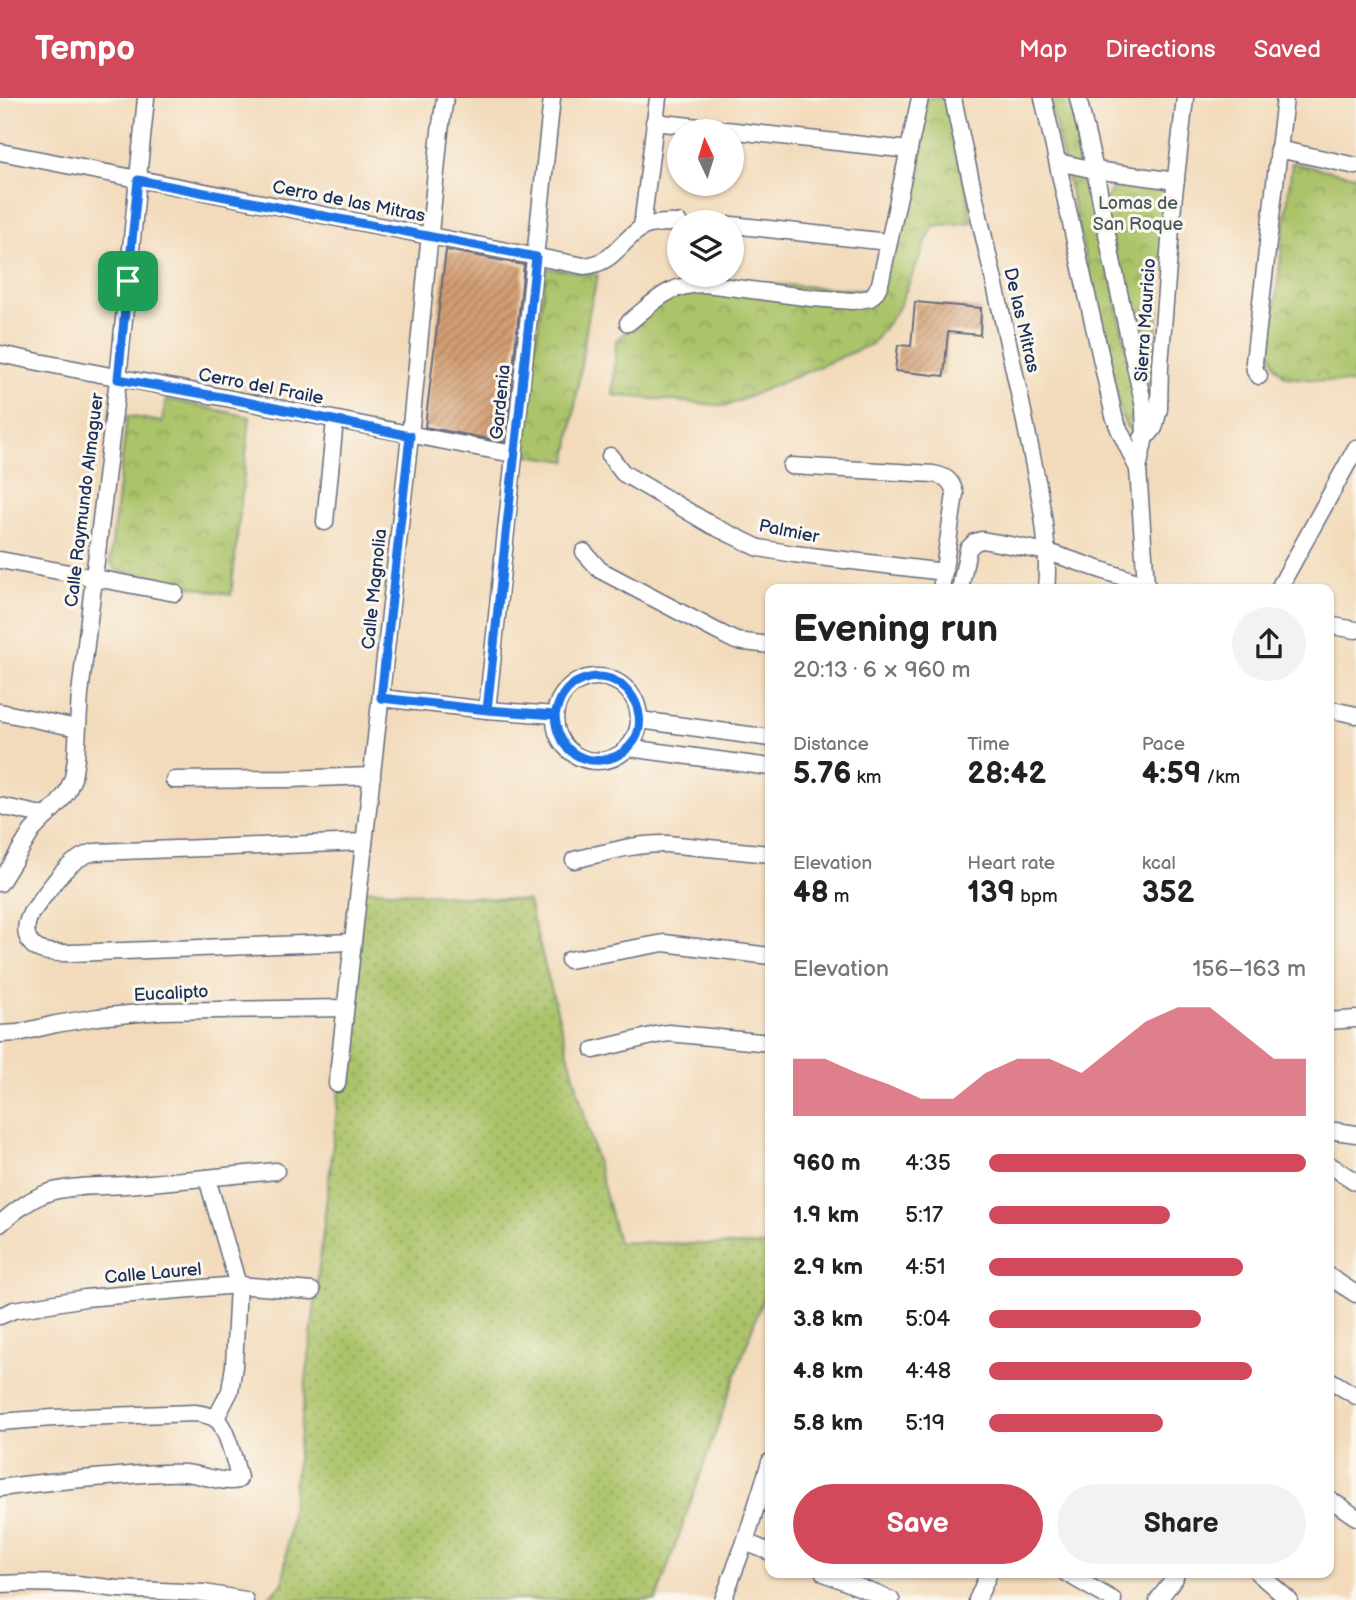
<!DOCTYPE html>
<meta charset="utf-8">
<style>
body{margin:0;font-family:"Balsamiq Sans",sans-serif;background:#f2f2f2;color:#222;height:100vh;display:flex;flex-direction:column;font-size:26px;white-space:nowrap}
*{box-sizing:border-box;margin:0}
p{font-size:23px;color:#767676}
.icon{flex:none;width:38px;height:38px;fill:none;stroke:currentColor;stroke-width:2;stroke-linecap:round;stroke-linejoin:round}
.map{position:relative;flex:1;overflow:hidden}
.side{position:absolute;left:765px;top:486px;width:569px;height:994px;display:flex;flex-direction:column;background:#fff;border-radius:14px;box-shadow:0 2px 5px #0004}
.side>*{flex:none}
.needle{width:46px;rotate:356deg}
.buttons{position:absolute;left:667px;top:21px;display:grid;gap:14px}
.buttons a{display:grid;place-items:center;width:77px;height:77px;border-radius:50%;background:#fff;box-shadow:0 2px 5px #0004;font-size:35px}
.pin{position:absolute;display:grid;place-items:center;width:60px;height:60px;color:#fff;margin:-30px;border-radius:14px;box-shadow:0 4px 10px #0006}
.round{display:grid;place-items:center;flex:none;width:74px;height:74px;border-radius:37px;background:#f2f2f2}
.overview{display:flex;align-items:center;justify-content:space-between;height:119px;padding:0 28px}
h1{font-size:38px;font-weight:700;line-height:52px}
.figures{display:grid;grid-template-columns:repeat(3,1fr);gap:10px;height:119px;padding:7px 28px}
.figures div{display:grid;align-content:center}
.figures b{font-size:30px;font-weight:700}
.figures small{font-size:19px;font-weight:400}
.figures p{font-size:19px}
.chart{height:196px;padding:14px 28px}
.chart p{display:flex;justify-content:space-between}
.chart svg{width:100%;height:126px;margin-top:7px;fill:#d1495b;opacity:.7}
.button{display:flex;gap:14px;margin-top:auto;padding:14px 28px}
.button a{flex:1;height:80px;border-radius:42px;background:#d1495b;color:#fff;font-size:28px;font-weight:700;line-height:80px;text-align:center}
.button a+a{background:#f2f2f2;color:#222}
ul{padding:0 28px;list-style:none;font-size:23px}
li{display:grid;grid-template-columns:112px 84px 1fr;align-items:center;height:52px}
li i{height:18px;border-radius:9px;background:#d1495b}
header{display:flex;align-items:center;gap:42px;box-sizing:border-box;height:98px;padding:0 35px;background:#d1495b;color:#fff}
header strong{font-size:33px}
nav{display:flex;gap:38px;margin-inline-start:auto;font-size:24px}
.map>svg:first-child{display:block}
.grass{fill:url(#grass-dots);stroke:#637964;stroke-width:2}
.park{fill:url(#park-crowns);stroke:#637964;stroke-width:2}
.building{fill:url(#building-hatch)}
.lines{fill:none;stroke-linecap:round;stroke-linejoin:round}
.minor-casing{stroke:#666b7e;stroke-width:19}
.minor{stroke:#fff;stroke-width:16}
.route-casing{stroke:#fff;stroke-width:14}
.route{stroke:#1a73e8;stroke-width:9}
.labels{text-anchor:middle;stroke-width:6;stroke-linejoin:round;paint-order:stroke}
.street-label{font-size:18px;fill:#1b2f5e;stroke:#fbf7ec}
.park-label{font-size:18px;fill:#465b61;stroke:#fbf7ec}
</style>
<header>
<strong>Tempo</strong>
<nav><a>Map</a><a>Directions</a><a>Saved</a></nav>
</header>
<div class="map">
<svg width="1356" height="1502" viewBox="0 0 1356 1502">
<defs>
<pattern id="grass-dots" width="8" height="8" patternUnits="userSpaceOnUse" patternTransform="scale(1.75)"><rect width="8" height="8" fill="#abc369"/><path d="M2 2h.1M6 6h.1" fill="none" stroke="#8a9f5a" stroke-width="1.8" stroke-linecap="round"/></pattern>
<pattern id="park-crowns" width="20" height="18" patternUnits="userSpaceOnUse" patternTransform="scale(1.75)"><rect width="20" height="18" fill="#abc369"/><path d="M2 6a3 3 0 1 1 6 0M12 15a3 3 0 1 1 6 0" fill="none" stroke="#8a9f5a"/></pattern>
<pattern id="building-hatch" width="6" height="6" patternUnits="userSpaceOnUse" patternTransform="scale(1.75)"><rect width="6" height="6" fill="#d29d71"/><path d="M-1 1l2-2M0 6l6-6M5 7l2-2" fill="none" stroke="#aa8060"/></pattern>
</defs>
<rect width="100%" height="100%" fill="#fbf7ec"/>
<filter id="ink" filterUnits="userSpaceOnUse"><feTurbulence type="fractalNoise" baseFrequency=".0143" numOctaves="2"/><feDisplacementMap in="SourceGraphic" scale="14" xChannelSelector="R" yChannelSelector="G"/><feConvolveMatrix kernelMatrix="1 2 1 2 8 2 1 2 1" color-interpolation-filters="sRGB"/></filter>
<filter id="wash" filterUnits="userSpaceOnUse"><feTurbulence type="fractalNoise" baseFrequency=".00686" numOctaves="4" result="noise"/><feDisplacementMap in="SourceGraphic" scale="28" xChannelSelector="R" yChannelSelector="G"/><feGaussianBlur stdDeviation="1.57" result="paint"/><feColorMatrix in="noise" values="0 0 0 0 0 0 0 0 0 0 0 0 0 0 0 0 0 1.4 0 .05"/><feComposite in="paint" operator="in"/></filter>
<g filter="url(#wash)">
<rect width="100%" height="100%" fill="#f2daba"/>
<path class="grass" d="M 362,791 L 528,803 L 618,1144 L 770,1148 L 770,1180 L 656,1502 L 266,1502 L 283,1485 Z"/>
<g class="park">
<path d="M 928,0 L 950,0 L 972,124 L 933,128 L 898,211 L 872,246 L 727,308 L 613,297 L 616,243 L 686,181 L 879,193 Z"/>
<path d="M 1049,0 L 1076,0 L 1141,325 L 1136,336 L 1126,328 L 1122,319 Z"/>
<path d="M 1292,65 L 1356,78 L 1356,286 L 1286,279 L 1276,269 L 1270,252 Z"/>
<path d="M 1137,85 L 1163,87 L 1167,92 L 1150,326 L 1104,108 C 1112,86 1115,87 1137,85 Z"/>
<path d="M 546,170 L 598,177 L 588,219 L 567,363 L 521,356 Z"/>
<path d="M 166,301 L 250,319 L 231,497 L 116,472 L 110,463 L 127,318 L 162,324 Z"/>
</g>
<g id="blocks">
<g class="building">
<path d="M 446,152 L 524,167 L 505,344 L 425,329 Z"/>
<path d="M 915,204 L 981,210 L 980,237 L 948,234 L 944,278 L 895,273 L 898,247 L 911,248 Z"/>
</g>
</g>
</g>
<g filter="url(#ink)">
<use href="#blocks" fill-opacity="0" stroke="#666b7e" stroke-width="2"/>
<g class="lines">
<defs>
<g id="minor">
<path d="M 953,0 C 976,112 1005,222 1027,334 C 1037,383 1051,441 1046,492"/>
<path d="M 1043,0 L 1114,318 L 1119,331 L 1138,371"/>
<path d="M 1078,0 L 1095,72 L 1112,162 L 1144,309 L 1145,339 L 1138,371 L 1146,487 L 1150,492"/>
<path d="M 654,24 L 909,52"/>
<path d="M 1278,51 L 1356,68"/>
<path d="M 0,54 L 584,168 C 613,166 619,145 640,131 C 650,124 667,125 679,125"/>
<path d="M 1058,64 L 1095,72 L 1176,83"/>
<path d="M 732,127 L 888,144"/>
<path d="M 642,129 L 658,0"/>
<path d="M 628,225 C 656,203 667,186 706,186 L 812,200 L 853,203 L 870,200 L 875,195 L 880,186 L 920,0"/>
<path d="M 0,256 C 75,272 150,285 226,300 C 322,318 418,339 514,356"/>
<path d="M 1259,278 L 1255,273 L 1254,264 L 1285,0"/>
<path d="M 1142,340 L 1150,335 L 1154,330 L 1159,311 L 1160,267 L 1173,106 L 1185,0"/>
<path d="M 610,358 L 623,375 L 713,428 L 759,450 L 794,456 L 944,474"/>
<path d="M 791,368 L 933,376 C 945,378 952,382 955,396 L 941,492"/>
<path d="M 325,424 L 335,322"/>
<path d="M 584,454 L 600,472 L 716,533 L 736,543 L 770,547"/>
<path d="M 0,462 L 175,495"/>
<path d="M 960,492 L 968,451 L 975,444 L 982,442 L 1048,454 L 1146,487"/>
<path d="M 1278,492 L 1356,350"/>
<path d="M 1328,527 L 1356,532"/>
<circle cx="597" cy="621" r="42"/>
<path d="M 381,600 L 487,612 L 555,617"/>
<path d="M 1328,611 L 1356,617"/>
<path d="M 487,612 L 552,0"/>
<path d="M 0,614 L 77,630"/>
<path d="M 640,622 L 770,640"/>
<path d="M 629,650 L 770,669"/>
<path d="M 174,682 L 289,681 L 372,678"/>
<path d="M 0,708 L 47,718"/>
<path d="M 574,762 C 605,755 635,745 667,746 L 770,756"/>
<path d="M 0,785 L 32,733 L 59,705 L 67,694 L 73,680 L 76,661 L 80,596 L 118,281 L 146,0"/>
<path d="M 352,844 L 72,855 C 56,855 32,857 27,837 C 25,829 27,823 31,815 C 48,794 67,759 95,754 L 364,744"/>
<path d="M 569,862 L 664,845 L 770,858"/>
<path d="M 1328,923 L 1356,921"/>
<path d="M 0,936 L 18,935 L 56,926 L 98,919 L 160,913 L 345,910"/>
<path d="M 594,952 L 656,937 L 669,935 L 770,945"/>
<path d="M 337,986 L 410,338 L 440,33 L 445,0"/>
<path d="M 1328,1032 L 1356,1036"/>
<path d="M 1328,1066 L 1356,1084"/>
<path d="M 207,1080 L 238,1187 L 234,1268 L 230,1293 L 216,1320"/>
<path d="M 0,1126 C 15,1113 31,1100 50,1094 C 74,1087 100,1089 125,1087 C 175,1083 226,1078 276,1073"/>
<path d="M 1328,1178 L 1356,1196"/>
<path d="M 0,1218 L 14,1212 L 85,1200 L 238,1187 L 312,1193"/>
<path d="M 1328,1281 L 1356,1298"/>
<path d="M 0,1324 L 53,1320 L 195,1315 C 202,1316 211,1317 217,1322 C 226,1329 236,1367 239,1380 L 238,1382 C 224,1386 200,1376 185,1375 C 163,1374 141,1376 119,1378 C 79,1381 40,1384 0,1390"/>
<path d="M 1328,1400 L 1356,1419"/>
<path d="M 745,1444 L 770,1454"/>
<path d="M 824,1475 L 891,1502"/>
<path d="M 1066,1475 L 1113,1502"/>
<path d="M 1258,1475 L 1289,1502"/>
<path d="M 0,1486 L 25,1485 L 76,1486 L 118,1491 L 204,1495 L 245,1502"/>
<path d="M 723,1502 L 745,1444 L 770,1364"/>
<path d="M 977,1502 L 989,1475"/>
<path d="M 1158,1502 L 1175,1480"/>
</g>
</defs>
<use href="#minor" class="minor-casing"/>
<use href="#minor" class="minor"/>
</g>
</g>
<g class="lines" filter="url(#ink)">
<defs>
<path id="route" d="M 128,183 L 118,281 L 227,300 L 410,338 L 381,600 L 487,612 L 555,617 C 557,610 559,603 563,597 C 575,579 602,573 620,586 C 631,594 637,603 639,617 C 647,668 559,686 555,617 L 487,612 L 536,159 L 138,82 L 128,183"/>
</defs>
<use href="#route" class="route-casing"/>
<use href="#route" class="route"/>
</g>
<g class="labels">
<g class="street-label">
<text transform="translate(349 103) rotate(11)" y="6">Cerro de las Mitras</text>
<text transform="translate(1022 222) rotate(77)" y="6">De las Mitras</text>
<text transform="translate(1145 222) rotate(-86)" y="6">Sierra Mauricio</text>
<text transform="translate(261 288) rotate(11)" y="6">Cerro del Fraile</text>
<text transform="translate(500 304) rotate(-84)" y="6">Gardenia</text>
<text transform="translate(84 402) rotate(-83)" y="6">Calle Raymundo Almaguer</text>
<text transform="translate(789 433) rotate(11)" y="6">Palmier</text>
<text transform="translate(374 491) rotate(-84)" y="6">Calle Magnolia</text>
<text transform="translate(171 895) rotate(-3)" y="6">Eucalipto</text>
<text transform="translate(153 1175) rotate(-5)" y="6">Calle Laurel</text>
</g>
<g class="park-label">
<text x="1138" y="111">Lomas de<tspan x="1138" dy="21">San Roque</tspan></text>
</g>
</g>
</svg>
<div class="buttons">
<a><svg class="needle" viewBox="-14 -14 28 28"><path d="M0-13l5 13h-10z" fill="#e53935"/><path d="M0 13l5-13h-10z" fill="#767676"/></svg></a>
<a><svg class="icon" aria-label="layers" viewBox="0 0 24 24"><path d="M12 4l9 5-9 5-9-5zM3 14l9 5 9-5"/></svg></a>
</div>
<div class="pin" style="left:128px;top:183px;background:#1e9e55"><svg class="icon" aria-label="arrive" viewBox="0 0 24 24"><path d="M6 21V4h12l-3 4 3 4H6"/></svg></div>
<section class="side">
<div class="overview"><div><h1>Evening run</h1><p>20:13 · 6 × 960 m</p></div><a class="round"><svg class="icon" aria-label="share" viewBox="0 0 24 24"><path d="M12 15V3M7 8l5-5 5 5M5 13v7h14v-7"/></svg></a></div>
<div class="figures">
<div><p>Distance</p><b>5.76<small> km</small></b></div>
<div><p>Time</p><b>28:42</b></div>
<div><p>Pace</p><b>4:59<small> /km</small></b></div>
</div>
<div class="figures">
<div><p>Elevation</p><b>48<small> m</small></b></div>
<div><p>Heart rate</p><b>139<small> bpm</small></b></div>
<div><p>kcal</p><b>352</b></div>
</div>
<div class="chart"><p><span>Elevation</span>156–163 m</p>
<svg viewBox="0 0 160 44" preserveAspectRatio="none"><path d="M0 44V24L10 24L20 29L30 33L40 38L50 38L60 29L70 24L80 24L90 29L100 20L110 11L120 6L130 6L140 15L150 24L160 24V44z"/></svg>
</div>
<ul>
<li><b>960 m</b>4:35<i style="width:100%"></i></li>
<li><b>1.9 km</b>5:17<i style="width:57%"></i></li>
<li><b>2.9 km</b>4:51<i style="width:80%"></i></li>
<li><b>3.8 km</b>5:04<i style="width:67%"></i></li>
<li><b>4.8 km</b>4:48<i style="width:83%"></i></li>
<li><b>5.8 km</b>5:19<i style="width:55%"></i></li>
</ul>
<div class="button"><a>Save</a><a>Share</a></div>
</section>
</div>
